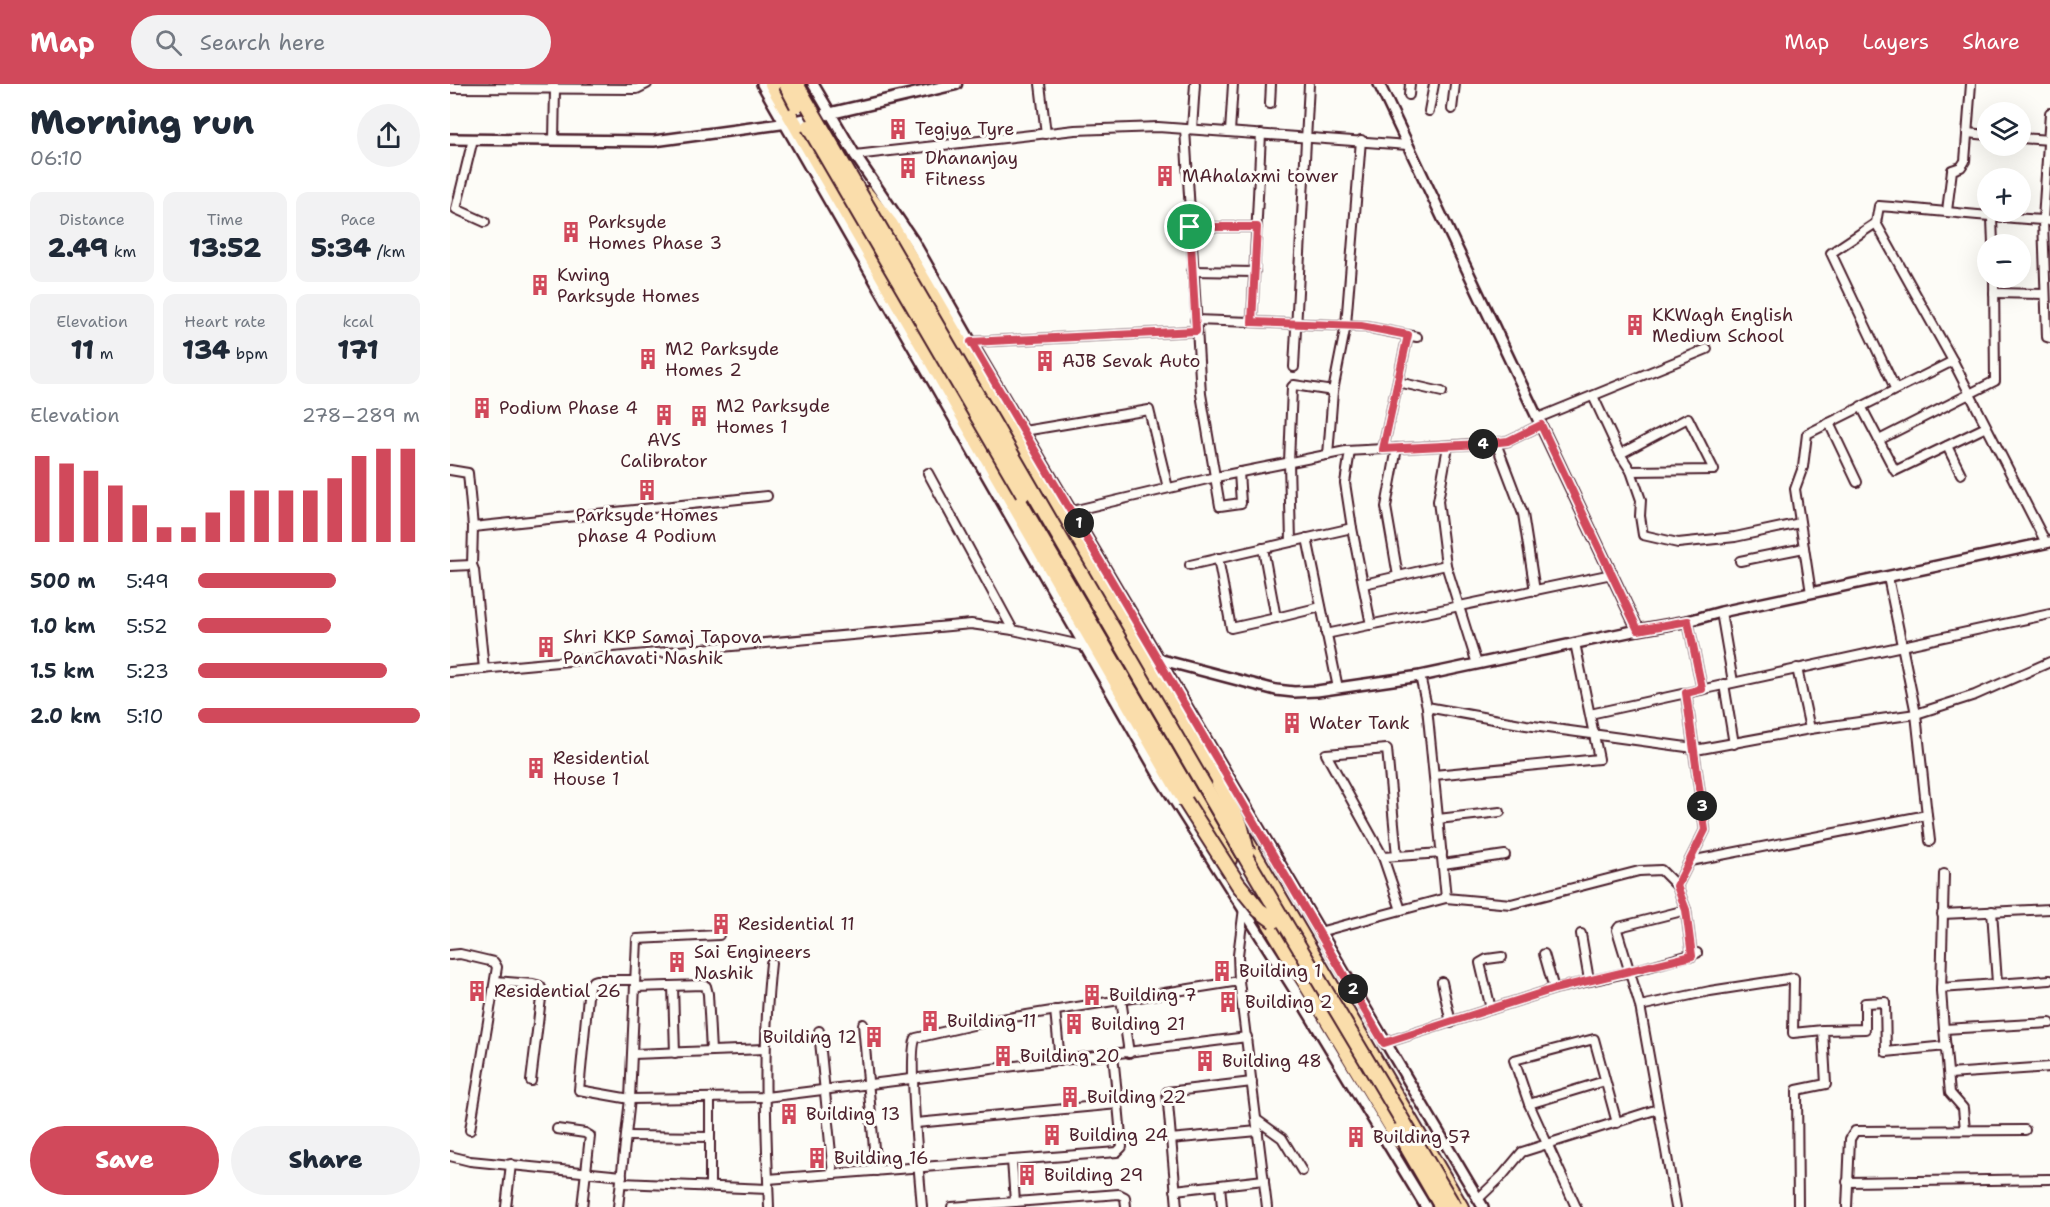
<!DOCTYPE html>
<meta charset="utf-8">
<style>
body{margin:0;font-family:"Shantell Sans",sans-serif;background:#f2f2f3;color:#1f2937;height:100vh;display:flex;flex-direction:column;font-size:22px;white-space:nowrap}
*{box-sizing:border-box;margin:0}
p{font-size:20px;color:#747a83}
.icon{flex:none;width:33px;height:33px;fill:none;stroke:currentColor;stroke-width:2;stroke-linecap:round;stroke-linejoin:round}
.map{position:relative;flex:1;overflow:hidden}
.side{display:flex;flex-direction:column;background:#fff;width:450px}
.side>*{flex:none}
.fabs{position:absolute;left:1527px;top:18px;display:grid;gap:12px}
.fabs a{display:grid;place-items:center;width:54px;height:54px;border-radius:50%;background:#fff;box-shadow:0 6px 24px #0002;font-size:30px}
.pin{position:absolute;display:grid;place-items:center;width:51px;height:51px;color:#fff;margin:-26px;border:3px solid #fff;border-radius:50%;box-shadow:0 2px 6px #0007}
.km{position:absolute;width:30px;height:30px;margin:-15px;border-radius:50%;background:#222;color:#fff;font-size:16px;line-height:30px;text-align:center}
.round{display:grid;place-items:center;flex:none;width:63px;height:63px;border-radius:32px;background:#f2f2f3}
.overview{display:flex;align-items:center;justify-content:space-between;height:102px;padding:0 30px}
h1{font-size:33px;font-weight:800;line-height:45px}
.stats{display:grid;grid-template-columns:repeat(3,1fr);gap:9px;height:102px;padding:6px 30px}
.stats div{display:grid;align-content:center;border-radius:12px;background:#f2f2f3;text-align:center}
.stats b{font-size:26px;font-weight:800}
.stats small{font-size:16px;font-weight:400}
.stats p{font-size:16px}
.chart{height:168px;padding:12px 30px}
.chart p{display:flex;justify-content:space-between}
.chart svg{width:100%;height:108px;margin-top:6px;stroke:#d1495b;stroke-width:6}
.action{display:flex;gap:12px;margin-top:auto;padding:12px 30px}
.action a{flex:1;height:69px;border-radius:36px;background:#d1495b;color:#fff;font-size:24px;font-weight:800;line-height:69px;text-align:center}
.action a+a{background:#f2f2f3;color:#1f2937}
ul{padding:0 30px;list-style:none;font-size:20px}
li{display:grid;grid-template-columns:96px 72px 1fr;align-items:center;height:45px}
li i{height:15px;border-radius:8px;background:#d1495b}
header{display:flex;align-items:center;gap:36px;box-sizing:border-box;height:84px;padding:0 30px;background:#d1495b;color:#fff}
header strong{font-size:28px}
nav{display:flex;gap:33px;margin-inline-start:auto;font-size:21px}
.search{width:420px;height:54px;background:#f2f2f3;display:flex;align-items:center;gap:15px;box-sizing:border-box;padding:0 21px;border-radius:33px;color:#747a83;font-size:22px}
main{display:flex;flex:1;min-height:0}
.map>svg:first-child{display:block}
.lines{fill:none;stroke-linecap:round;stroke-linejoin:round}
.minor-casing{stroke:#4a1f2b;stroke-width:12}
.tertiary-casing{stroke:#4a1f2b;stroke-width:14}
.secondary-casing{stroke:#4a1f2b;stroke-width:15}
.primary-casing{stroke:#4a1f2b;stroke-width:16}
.motorway-casing{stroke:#4a1f2b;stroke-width:18}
.minor{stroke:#fdfcf7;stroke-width:8}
.tertiary{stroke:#fdfcf7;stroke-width:9}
.secondary{stroke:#fdfcf7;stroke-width:10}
.primary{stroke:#faddab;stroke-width:12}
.motorway{stroke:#faddab;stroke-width:14}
.motorway-bridge-casing{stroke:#4a1f2b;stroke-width:18;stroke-linecap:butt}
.motorway-bridge{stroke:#faddab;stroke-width:14}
.route-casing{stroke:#fff;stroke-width:12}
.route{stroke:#d1495b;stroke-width:8}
.labels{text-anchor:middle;stroke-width:6;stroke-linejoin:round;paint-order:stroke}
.poi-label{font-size:18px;fill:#4a1f2b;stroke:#fdfcf7;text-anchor:start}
</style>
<header>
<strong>Map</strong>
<div class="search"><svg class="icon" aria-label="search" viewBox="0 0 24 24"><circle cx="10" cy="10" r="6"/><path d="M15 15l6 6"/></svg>Search here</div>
<nav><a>Map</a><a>Layers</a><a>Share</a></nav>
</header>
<main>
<section class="side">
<div class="overview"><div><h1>Morning run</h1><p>06:10</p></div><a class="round"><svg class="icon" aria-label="share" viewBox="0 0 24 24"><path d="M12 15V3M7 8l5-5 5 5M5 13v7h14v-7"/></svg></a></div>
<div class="stats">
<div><p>Distance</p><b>2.49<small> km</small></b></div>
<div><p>Time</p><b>13:52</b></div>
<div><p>Pace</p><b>5:34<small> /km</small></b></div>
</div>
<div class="stats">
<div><p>Elevation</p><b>11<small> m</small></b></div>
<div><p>Heart rate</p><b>134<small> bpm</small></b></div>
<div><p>kcal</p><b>171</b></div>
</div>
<div class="chart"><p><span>Elevation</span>278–289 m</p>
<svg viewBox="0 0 160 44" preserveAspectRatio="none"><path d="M5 44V9M15 44V12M25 44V15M35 44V21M45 44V29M55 44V38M65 44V38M75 44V32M85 44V23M95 44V23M105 44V23M115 44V23M125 44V18M135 44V9M145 44V6M155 44V6"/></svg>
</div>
<ul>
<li><b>500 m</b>5:49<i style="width:62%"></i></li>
<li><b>1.0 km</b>5:52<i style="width:60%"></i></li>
<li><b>1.5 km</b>5:23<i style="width:85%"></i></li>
<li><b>2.0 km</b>5:10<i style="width:100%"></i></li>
</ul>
<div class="action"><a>Save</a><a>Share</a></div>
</section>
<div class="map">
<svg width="1600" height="1123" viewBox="0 0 1600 1123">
<rect width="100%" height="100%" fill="#fdfcf7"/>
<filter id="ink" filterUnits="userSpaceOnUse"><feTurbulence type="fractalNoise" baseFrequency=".0167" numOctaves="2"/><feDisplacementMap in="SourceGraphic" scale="12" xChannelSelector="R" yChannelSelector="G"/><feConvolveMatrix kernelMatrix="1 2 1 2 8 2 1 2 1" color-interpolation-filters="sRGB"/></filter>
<g filter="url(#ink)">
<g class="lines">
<defs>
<g id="minor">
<path d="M 590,0 L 596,50"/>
<path d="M 0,4 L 187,5 L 197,0"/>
<path d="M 959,11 L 960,0"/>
<path d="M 820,20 L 821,0"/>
<path d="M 1002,25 L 1005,0"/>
<path d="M 979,27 L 984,0"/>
<path d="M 1600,29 L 1593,136 L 1600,137"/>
<path d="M 735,45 L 751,310 L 770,422 L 791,419 L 789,388"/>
<path d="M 742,45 L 745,0"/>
<path d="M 780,48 L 783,0"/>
<path d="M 1517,49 L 1538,51"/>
<path d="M 1570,54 L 1600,56"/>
<path d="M 23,55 L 6,125 L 35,138"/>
<path d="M 104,56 L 105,5"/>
<path d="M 405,71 L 625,46 L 708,43 L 958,61"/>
<path d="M 1497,127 L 1502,86 L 1511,83 L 1515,77 L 1521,0"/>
<path d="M 1542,134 L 1543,160"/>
<path d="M 1426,139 L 1381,169 L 1445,304"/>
<path d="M 740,143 L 807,143"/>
<path d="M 742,187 L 805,188"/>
<path d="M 1544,209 L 1594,210"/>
<path d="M 745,236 L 911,242 L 967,253"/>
<path d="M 802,238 L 811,50"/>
<path d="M 521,258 L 746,247"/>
<path d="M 844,283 L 859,0"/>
<path d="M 948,298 L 992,308"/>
<path d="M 1143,312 L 1170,370 L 1181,387 L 1191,416 L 1190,432 L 1193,451 L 1228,459 L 1285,453 L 1350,439"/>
<path d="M 1411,322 L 1445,387 L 1536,343"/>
<path d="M 1088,334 L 1257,265"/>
<path d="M 1379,339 L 1407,398"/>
<path d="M 574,347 L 699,326 L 718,404"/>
<path d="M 1429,356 L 1545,297 L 1544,194"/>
<path d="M 1046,359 L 1073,430 L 1085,507"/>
<path d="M 998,362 L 988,417 L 996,481 L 1027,580"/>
<path d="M 1497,362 L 1511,390"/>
<path d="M 947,364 L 936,423 L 948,492"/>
<path d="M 933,365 L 958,251"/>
<path d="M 900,367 L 895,399 L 902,444 L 921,541"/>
<path d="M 1170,370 L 1238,334 L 1264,386 L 1181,387"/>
<path d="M 878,371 L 883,307 L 896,241 L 911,56"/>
<path d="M 0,386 L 18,389 L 23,443 L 22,481 L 24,486 L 34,585"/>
<path d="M 478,389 L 563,546"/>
<path d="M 622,427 L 766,393 L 896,367 L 1046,359 L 1058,357 L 1091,341"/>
<path d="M 23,443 L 317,412"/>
<path d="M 857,454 L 888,604"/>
<path d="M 841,458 L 839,378 L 842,303 L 844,301 L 883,307"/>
<path d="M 1596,459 L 1503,277 L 1426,139 L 1429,122 C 1484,126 1538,133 1593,136 L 1597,253 L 1600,254"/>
<path d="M 813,464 L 826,534 L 871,523"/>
<path d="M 768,474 L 781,544 L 826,534"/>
<path d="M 1290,477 L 1354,464"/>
<path d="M 740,481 L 902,444"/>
<path d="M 0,482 L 22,481"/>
<path d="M 914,500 L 996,481"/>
<path d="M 1361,509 L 1345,405 L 1353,383 L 1357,350 L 1503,277"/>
<path d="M 1271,528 L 1283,598"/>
<path d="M 1238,537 L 1252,605"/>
<path d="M 876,550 L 1162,490"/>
<path d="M 1347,584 L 1360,645"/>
<path d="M 0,588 L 521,540 L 563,546 L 635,562"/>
<path d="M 1274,600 L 1284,660"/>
<path d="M 977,623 L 1076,641 L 1251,665 L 1360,645 L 1466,630 L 1525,611 L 1600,578"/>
<path d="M 1140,630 L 1600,530"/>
<path d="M 984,691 L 1149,675 L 1125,559"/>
<path d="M 1477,731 L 1480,757"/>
<path d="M 988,735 L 1050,728"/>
<path d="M 947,772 L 937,665 L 876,670 L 933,773 L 992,769"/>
<path d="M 933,773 L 951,826"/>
<path d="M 1240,777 L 1477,731 L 1466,630 L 1438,493"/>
<path d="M 993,780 L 1055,771"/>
<path d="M 1494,790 L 1491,907 L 1494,945 L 1500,1009 L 1513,1024 L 1515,1046"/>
<path d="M 1227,802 L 1255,746 L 1236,609"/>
<path d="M 996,814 L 1061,820 L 1189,787 L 1211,786 L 1227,802 L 1236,826 L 1242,872"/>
<path d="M 794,824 L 788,871 L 789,897 L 817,1123"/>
<path d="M 1542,827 L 1547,899"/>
<path d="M 1492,830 L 1600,825"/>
<path d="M 869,848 L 996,814 L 977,623 L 970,592"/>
<path d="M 1131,850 L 1139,896"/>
<path d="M 1094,870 L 1104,905"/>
<path d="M 0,871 L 10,870 L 44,878 L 47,883 L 20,1046"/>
<path d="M 185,896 L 146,896 L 143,897 L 139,902 L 129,1006 L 180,1015 L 316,1013 L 797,953"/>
<path d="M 45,897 L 83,900 L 90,902 L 92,906 L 81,997"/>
<path d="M 992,898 L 1001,939"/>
<path d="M 223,902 L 225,969"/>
<path d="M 185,903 L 253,901 L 256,902 L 258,910 L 261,967"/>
<path d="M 1491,904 L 1600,896"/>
<path d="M 671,915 L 679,969"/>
<path d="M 1190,922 L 1260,907 L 1344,894 L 1343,949 L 1373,946"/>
<path d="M 1041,925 L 1030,879 L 1037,875 L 1052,873"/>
<path d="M 605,926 L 610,977"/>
<path d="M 413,940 L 426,1087"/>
<path d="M 1494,945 L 1600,939"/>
<path d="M 369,947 L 383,1090"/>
<path d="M 934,959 L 1104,905 L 1180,888 L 1247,869"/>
<path d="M 183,970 L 315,965"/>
<path d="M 1499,990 L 1600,983"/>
<path d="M 1079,1020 L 1155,997"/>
<path d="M 807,1036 L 832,1054 L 852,1087"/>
<path d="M 466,1039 L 668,1020 L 663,971"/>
<path d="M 107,1045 L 135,1049 L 140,1052 L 132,1123"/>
<path d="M 177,1052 L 260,1053"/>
<path d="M 720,1055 L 808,1047"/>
<path d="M 0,1072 L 20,1077 L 172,1092"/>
<path d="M 562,1076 L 565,1118"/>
<path d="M 318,1095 L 667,1068 L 672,1063 L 668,1020"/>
<path d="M 1397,1098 L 1600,1095"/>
<path d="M 171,1099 L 318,1105"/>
<path d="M 770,1101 L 772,1123"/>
<path d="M 260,1102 L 260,1014"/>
<path d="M 725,1106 L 814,1096"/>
<path d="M 1028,1115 L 1052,1092 L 1072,1068 L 1208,1025"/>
<path d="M 56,1123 L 61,1080"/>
<path d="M 168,1123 L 180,1015 L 187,855 L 269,851"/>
<path d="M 319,1123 C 316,1041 312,961 321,879"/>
<path d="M 472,1123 C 470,1098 457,967 466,954 L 545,936 L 789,897"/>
<path d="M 502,1123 L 669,1110 L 675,1113 L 676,1123"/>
<path d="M 727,1123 L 717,1008 L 802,998"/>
<path d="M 1126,1123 L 1079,1020 L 1064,976 L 1144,955 L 1167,1039"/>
<path d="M 1226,1123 L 1190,922 L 1167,846 L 1169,843 L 1236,826"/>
<path d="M 1348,1123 L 1347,1006 L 1376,1000 L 1373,946 L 1415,945 L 1415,919 L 1435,918 L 1436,968 L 1496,962"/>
<path d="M 1397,1123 L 1400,1055 L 1405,1047 L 1575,1046"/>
</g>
<g id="tertiary">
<path d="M 312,0 L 711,695 L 844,905 L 976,1123"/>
<path d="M 363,0 L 405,71 L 464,158 L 521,258 L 1033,1123"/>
<path d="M 929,0 L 1188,546"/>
<path d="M 0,55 L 204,57 L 338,39"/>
<path d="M 708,575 L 826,606 L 844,608 L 867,607 L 970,592 L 1188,546 L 1238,537 L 1271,528 L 1600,458"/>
</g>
<path id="secondary" d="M 343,38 L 506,0"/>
<g id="primary">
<path d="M 562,403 L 780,776"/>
<path d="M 796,754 L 1012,1123"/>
<path d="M 813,830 L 950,1059"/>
</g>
<g id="motorway">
<path d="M 322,0 L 735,717"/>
<path d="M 416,110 L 441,141 L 769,700"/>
</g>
</defs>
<use href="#minor" class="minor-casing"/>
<use href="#tertiary" class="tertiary-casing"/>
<use href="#secondary" class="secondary-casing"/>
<use href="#primary" class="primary-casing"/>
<use href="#motorway" class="motorway-casing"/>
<use href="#minor" class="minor"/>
<use href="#tertiary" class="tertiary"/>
<use href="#secondary" class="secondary"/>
<use href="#primary" class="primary"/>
<use href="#motorway" class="motorway"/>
<defs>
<g id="motorway-bridge">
<path d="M 336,0 L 347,21"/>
<path d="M 346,0 L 802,784 L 1004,1123"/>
<path d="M 359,43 L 573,410"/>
<path d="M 769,700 L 790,740 L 797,767"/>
<path d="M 735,717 L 788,800 L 809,826 L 824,837"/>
<path d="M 948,1047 L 992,1123"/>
</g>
</defs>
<use href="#motorway-bridge" class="motorway-bridge-casing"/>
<use href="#motorway-bridge" class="motorway-bridge"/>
</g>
</g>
<g class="lines" filter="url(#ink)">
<defs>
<path id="route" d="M 740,143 L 807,143 L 802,238 L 911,242 L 958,251 L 933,365 L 1032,360 L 1058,357 L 1091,341 L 1188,546 L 1238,537 L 1252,605 L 1236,609 L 1255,746 L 1227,802 L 1236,826 L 1242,872 L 1104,905 L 934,959 L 521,258 L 746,247 Z"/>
</defs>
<use href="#route" class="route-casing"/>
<use href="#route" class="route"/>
</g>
<defs>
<symbol id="building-bare" viewBox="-9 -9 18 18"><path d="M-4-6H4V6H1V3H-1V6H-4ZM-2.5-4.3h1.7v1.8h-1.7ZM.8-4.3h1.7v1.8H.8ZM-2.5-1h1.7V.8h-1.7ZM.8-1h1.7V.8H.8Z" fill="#d1495b" stroke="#fdfcf7" stroke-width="2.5" paint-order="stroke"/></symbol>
</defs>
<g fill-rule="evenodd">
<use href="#building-bare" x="433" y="30" width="30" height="30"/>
<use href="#building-bare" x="443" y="69" width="30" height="30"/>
<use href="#building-bare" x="700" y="77" width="30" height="30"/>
<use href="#building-bare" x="106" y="133" width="30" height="30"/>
<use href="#building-bare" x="75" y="186" width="30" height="30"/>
<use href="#building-bare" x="1170" y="226" width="30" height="30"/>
<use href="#building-bare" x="183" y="260" width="30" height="30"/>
<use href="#building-bare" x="580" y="262" width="30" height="30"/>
<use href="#building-bare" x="17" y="309" width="30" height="30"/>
<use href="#building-bare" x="199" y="316" width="30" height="30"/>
<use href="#building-bare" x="234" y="317" width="30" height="30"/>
<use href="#building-bare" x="182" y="391" width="30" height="30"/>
<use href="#building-bare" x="81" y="548" width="30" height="30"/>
<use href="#building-bare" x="827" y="624" width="30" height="30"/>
<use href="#building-bare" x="71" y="669" width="30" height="30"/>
<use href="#building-bare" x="256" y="825" width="30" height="30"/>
<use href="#building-bare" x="212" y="863" width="30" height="30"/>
<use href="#building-bare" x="757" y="872" width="30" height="30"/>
<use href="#building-bare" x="12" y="892" width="30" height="30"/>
<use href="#building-bare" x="627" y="896" width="30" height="30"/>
<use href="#building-bare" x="763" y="903" width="30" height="30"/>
<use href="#building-bare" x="465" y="922" width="30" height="30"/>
<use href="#building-bare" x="609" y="925" width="30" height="30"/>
<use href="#building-bare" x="409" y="938" width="30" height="30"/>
<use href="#building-bare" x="538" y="957" width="30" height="30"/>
<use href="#building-bare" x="740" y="962" width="30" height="30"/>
<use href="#building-bare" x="605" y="998" width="30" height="30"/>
<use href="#building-bare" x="324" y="1015" width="30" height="30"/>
<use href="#building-bare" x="587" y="1036" width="30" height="30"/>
<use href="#building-bare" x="891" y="1038" width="30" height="30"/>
<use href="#building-bare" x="352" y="1059" width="30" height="30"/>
<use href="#building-bare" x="562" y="1076" width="30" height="30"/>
</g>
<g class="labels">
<g class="poi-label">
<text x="465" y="51">Tegiya Tyre</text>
<text x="475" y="80">Dhananjay<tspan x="475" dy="21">Fitness</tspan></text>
<text x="732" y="98">MAhalaxmi tower</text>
<text x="138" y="144">Parksyde<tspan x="138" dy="21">Homes Phase 3</tspan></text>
<text x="107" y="197">Kwing<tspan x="107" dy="21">Parksyde Homes</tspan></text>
<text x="1202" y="237">KKWagh English<tspan x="1202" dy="21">Medium School</tspan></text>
<text x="215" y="271">M2 Parksyde<tspan x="215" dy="21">Homes 2</tspan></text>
<text x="612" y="283">AJB Sevak Auto</text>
<text x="266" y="328">M2 Parksyde<tspan x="266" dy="21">Homes 1</tspan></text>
<text x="49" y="330">Podium Phase 4</text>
<text x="214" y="362" text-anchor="middle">AVS<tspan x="214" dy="21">Calibrator</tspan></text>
<text x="197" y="437" text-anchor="middle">Parksyde Homes<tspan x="197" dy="21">phase 4 Podium</tspan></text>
<text x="113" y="559">Shri KKP Samaj Tapova<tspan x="113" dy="21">Panchavati Nashik</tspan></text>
<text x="859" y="645">Water Tank</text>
<text x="103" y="680">Residential<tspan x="103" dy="21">House 1</tspan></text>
<text x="288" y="846">Residential 11</text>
<text x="244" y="874">Sai Engineers<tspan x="244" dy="21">Nashik</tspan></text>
<text x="789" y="893">Building 1</text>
<text x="44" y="913">Residential 26</text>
<text x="659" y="917">Building 7</text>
<text x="795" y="924">Building 2</text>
<text x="497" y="943">Building 11</text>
<text x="641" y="946">Building 21</text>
<text x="407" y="959" text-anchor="end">Building 12</text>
<text x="570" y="978">Building 20</text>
<text x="772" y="983">Building 48</text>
<text x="637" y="1019">Building 22</text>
<text x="356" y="1036">Building 13</text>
<text x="619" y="1057">Building 24</text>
<text x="923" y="1059">Building 57</text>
<text x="384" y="1080">Building 16</text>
<text x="594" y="1097">Building 29</text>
</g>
</g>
</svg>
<div class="fabs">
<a><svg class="icon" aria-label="layers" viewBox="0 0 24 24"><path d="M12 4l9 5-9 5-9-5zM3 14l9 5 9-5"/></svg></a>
<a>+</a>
<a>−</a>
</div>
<div class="pin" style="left:740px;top:143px;background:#1e9e55"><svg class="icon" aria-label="arrive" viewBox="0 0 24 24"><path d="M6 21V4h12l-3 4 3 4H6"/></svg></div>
<b class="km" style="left:629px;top:439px">1</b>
<b class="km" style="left:903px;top:905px">2</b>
<b class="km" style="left:1252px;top:722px">3</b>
<b class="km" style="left:1033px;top:360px">4</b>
</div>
</main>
